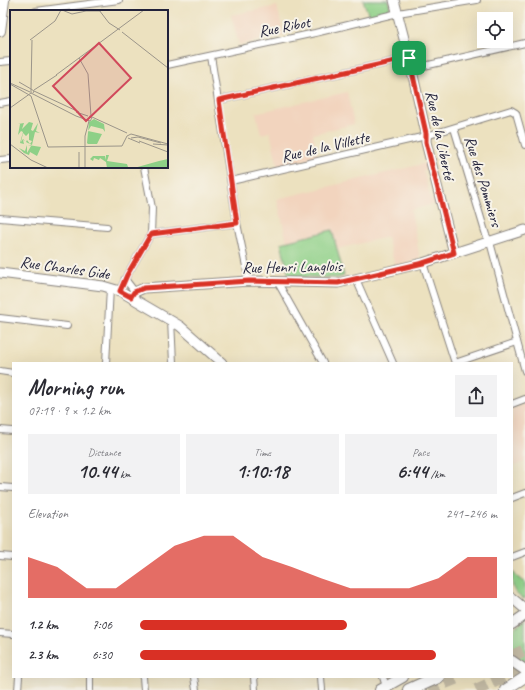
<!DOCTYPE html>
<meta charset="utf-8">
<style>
body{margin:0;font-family:Caveat,sans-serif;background:#f2f2f3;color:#2b2b33;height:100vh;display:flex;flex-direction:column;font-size:15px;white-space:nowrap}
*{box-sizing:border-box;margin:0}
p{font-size:13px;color:#7c7c81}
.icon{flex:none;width:22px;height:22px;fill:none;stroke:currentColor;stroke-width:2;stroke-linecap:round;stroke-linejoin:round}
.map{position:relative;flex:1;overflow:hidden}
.panel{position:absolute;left:12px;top:362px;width:501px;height:316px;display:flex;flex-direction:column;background:#fff;border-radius:0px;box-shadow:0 4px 16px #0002}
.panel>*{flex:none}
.buttons{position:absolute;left:477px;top:12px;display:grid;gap:8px}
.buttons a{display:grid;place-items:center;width:36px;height:36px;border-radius:0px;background:#fff;box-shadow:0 4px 16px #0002;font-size:20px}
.pin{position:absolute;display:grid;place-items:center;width:34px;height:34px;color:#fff;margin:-17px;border-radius:8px;box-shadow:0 2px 6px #0006}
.round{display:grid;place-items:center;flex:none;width:42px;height:42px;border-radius:0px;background:#f2f2f3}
.head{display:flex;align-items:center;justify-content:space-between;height:68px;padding:0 16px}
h1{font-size:22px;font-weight:800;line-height:30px}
.figures{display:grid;grid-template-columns:repeat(3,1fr);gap:6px;height:68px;padding:4px 16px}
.figures div{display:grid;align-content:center;border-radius:0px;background:#f2f2f3;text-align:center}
.figures b{font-size:20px;font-weight:800}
.figures small{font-size:11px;font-weight:400}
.figures p{font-size:11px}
.chart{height:112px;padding:8px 16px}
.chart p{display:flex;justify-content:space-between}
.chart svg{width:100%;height:72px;margin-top:4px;fill:#d93025;opacity:.7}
ul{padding:0 16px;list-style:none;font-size:13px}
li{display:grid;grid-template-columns:64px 48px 1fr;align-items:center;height:30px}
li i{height:10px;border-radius:5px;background:#d93025}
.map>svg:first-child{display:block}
.built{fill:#f2d4be}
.green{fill:#8ed087;stroke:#587961}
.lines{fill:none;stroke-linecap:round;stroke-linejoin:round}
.highway-tunnel{stroke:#c4bba5;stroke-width:12;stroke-dasharray:12 6;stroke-linecap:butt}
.street-casing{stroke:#87827d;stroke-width:8}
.secondary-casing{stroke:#87827d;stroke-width:11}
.primary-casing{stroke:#87827d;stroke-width:12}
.highway-casing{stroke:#87827d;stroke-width:14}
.street{stroke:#fff;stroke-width:6}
.secondary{stroke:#fff;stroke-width:9}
.primary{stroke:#fff;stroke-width:10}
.highway{stroke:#fff;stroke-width:12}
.route-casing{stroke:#fff;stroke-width:8}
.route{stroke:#d93025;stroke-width:5}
.labels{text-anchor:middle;stroke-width:4;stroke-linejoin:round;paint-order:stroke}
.street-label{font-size:16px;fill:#22223b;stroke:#f7f3e8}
.inset-road{fill:none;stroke:#9b958a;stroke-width:1}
.view{fill:#d1495b;fill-opacity:0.15;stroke:#d1495b;stroke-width:2}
.inset-edge{fill:none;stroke:#22223b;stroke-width:2}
</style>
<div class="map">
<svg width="525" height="690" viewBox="0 0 525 690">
<rect width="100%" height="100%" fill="#f7f3e8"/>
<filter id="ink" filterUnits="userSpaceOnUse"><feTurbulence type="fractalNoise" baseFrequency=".025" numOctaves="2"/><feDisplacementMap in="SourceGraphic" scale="8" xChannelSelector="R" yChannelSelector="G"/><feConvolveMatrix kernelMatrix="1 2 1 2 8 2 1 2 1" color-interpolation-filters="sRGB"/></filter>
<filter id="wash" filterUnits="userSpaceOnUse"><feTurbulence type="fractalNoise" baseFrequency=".012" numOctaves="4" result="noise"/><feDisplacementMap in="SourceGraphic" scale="16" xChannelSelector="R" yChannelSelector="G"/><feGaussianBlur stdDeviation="0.9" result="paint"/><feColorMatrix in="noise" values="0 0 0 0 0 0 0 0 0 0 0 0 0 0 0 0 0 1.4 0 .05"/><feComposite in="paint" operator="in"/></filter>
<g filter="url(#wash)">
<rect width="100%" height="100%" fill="#ece1bf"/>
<g class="built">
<path d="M 277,6 L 284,35 L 239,45 L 231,15 Z"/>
<path d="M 347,92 L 354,124 L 313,134 L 318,157 L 278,167 L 270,132 L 261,134 L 256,113 Z"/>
<path d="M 427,163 L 429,169 L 423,170 L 431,200 L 436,199 L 437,203 L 411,210 L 420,259 L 395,266 L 387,237 L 337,249 L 331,230 L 287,242 L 277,199 Z"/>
<path d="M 525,404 L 525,462 L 514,466 L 512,458 L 512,408 Z"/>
</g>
<g class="green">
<path d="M 363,0 L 388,0 L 390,8 L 389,12 L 369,16 Z"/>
<path d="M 332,230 L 344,276 L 337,278 L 289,276 L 281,243 Z"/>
<path d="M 512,570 L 516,576 L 525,583 L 525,599 C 511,594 512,583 512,570 Z"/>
<path d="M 525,619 L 525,665 C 509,656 512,649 512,632 Z"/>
</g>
</g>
<g filter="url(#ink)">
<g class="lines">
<g class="highway-tunnel">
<path d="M 512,656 L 525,650"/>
<path d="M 512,674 L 525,668"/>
<path d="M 428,690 L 460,677"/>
<path d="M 476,690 L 505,677"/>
</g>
<defs>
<g id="street">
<path d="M 36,11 L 119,0"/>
<path d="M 211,56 L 237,223 L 249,281"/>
<path d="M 0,62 L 11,61"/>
<path d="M 167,65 L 315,33 L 398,13 L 477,0"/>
<path d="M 411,69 L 525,43"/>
<path d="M 219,100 L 409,58"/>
<path d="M 0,103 L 11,101"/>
<path d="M 454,128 L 486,235 L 490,242 L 525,371"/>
<path d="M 0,160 L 11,159"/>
<path d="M 231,181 L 426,136 L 511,110 L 516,113 L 525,145"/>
<path d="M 0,218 L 107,227"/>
<path d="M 151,234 L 237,223"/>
<path d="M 423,263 L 455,363"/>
<path d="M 125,279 L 135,292"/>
<path d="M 356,279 L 393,363"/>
<path d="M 277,281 L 323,363"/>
<path d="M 120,291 L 127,275 L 151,234 L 152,208 L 144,167"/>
<path d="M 0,318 L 67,326"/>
<path d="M 171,320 L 173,363"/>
<path d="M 106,363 L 110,288"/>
<path d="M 455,363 L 517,342"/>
<path d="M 0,371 L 13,373"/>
<path d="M 512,404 L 525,399"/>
<path d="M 0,430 L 13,431"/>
<path d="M 0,487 L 13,488"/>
<path d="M 512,498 L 525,493"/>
<path d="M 0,556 L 13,557"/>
<path d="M 512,557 L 525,552"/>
<path d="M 0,633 L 13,634"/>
<path d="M 143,677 L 144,690"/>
<path d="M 194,677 L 196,690"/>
<path d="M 254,677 L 255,690"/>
<path d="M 321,677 L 322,690"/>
<path d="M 383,677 L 386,687"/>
<path d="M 18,690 L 19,677"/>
<path d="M 90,690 L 90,677"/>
</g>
<g id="secondary">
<path d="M 394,0 L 409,58 L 426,133 L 426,142 L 454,253"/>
<path d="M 0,273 L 103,286 L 120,291 L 180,326 L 222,363"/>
<path d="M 131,297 L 135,292 L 144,288 L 249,281 L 338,283 L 423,263 L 525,230"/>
<path d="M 512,598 L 525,609"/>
</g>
<g id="primary">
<path d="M 0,31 L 4,0"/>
<path d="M 512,624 L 525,615"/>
<path d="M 512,661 L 525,670"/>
<path d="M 380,690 L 403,677"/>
<path d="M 505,690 L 525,677"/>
</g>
<path id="highway" d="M 409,690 L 438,677"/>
</defs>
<use href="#street" class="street-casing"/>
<use href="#secondary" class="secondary-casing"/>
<use href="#primary" class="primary-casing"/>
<use href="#highway" class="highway-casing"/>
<use href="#street" class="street"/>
<use href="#secondary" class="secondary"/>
<use href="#primary" class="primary"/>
<use href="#highway" class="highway"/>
</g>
</g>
<g class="lines" filter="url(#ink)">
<defs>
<path id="route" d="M 409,58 L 426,133 L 426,142 L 454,253 L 423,263 L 338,283 L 249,281 L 144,288 L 134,292 L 131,297 L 120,291 L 127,275 L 151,234 L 237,223 L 219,100 Z"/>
</defs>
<use href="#route" class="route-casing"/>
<use href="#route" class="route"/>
</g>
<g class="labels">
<g class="street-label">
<text transform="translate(284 26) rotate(-11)" y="6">Rue Ribot</text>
<text transform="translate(441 135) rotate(78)" y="6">Rue de la Liberté</text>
<text transform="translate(325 146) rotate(-13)" y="6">Rue de la Villette</text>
<text transform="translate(484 181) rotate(73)" y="6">Rue des Pommiers</text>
<text transform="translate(292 266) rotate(-1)" y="6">Rue Henri Langlois</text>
<text transform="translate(65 267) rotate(8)" y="6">Rue Charles Gide</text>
</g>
</g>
<g transform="translate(10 10)">
<rect width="158" height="158" fill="#ece1bf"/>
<path d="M 84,109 L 94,114 L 95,122 L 93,119 L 81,116 L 78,121 L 92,124 L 87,134 L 78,134 L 77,133 L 79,112 ZM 19,112 L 23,113 L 21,120 L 23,121 L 28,113 L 26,121 L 30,123 L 25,122 L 22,135 L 16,132 L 17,130 L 20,134 L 22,131 L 19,130 L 19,123 L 16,126 L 13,123 L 11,132 L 13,129 L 15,131 L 13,130 L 14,134 L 10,133 L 7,131 L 10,133 L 13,122 L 11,121 L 8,125 L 10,114 L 8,114 L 14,113 L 12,119 ZM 17,135 L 17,143 L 21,136 L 18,135 L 31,137 L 27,146 L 20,142 L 19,145 L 14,143 L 9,138 L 15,141 ZM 96,145 L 99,145 L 97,151 L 117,154 L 118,157 L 97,158 L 96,152 L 90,148 L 89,150 L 84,148 L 83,151 L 80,149 L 83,146 L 95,146 L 96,150 ZM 158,149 L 158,158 L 124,158 L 149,151 Z" fill="#8ed087"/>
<path class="inset-road" d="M 52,0 L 62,4 L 76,1M 89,0 L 99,13 L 110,20M 76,1 L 91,1M 112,22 L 158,58M 20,30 L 45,11 L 51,0M 69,48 L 78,64 L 81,106M 46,65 L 134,0M 9,72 L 21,79 L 22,30M 0,73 L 20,82M 0,74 L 21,86 L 38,137 L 112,136 L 117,126 L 121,124 L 158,134M 24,80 L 47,65M 24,81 L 69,102M 23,83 L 24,81 L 21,79 L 21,83 L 66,106 L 80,111 L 82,108 L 79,106M 0,98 L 21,83M 66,102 L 78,106M 82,107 L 117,123M 118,128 L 130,133M 121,128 L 128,127 L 151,133M 129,131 L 158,142M 0,134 L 21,150 L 38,158M 143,134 L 158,135M 69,142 L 69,157M 75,158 L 75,126 L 79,111"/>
<path class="view" d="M 89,33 L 121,68 L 76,111 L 43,76 Z"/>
<rect width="158" height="158" class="inset-edge"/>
</g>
</svg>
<div class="buttons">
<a><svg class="icon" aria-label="locate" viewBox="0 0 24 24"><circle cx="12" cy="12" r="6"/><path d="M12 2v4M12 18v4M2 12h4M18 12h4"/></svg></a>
</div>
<div class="pin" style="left:409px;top:58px;background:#1e9e55"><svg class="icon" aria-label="arrive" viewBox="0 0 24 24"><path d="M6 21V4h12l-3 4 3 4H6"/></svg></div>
<section class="panel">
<div class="head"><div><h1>Morning run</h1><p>07:19 · 9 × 1.2 km</p></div><a class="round"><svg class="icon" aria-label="share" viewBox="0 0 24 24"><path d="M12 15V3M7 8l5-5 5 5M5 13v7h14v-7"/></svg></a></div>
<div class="figures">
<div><p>Distance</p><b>10.44<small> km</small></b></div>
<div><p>Time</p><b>1:10:18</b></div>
<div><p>Pace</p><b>6:44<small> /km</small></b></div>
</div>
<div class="chart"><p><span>Elevation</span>241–246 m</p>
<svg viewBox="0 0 160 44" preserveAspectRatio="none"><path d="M0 44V19L10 25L20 38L30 38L40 25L50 12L60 6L70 6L80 19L90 25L100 32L110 38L120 38L130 38L140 32L150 19L160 19V44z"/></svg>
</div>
<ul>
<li><b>1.2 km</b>7:06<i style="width:58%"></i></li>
<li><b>2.3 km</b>6:30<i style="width:83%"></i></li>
</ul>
</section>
</div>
